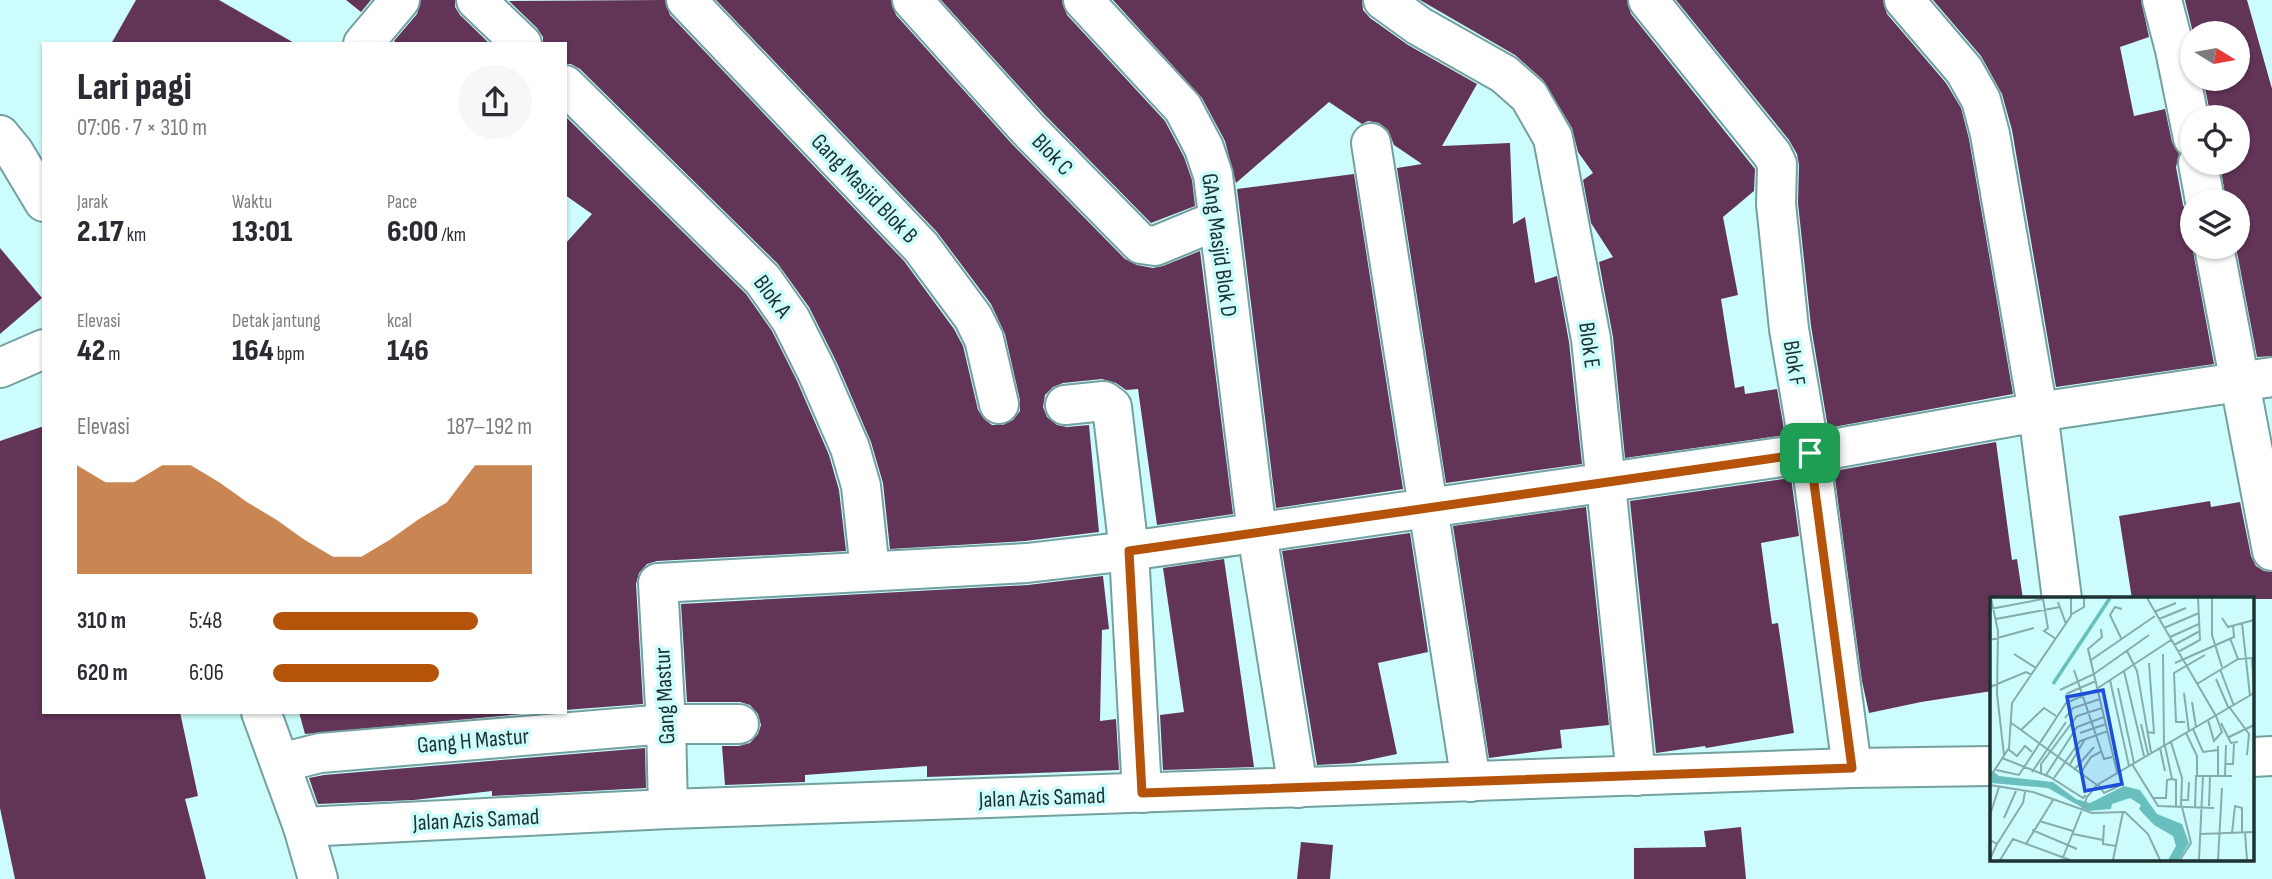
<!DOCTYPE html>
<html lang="id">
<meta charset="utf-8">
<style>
body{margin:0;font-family:"Sofia Sans Condensed",sans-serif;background:#f7f7f7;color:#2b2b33;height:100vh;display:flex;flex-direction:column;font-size:26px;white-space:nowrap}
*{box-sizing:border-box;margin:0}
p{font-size:23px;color:#7c7c81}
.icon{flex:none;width:38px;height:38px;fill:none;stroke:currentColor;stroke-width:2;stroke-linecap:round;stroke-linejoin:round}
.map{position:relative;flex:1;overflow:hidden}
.drawer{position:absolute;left:42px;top:42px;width:525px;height:672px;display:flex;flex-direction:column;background:#fff;border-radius:0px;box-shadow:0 2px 5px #0004}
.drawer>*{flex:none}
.needle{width:46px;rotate:101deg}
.fabs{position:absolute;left:2180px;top:21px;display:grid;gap:14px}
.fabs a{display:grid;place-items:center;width:70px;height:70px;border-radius:50%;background:#fff;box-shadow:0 2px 5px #0004;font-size:35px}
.pin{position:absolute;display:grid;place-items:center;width:60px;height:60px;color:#fff;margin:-30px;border-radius:14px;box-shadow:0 4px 10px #0006}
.round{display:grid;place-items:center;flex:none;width:74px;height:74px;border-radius:37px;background:#f7f7f7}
.headline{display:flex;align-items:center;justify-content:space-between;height:119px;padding:0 35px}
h1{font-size:38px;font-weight:800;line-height:52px}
.figures{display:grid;grid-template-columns:repeat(3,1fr);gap:10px;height:119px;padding:7px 35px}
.figures div{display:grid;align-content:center}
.figures b{font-size:30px;font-weight:800}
.figures small{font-size:19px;font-weight:400}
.figures p{font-size:19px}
.chart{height:196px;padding:14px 35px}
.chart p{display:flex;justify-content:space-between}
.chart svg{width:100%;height:126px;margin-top:7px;fill:#b45309;opacity:.7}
ul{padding:0 35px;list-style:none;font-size:23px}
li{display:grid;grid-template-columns:112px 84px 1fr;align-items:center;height:52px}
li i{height:18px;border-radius:9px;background:#b45309}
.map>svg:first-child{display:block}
.building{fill:#623458}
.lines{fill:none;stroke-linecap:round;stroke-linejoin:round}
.minor-casing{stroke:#73a1a0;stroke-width:42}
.tertiary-casing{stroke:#73a1a0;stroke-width:42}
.minor{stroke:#fff;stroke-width:38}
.tertiary{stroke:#fff;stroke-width:38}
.route-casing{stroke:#fff;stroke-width:14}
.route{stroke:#b45309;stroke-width:9}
.labels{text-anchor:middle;stroke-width:7;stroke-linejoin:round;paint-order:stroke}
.street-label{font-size:23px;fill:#1e3231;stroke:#ccfdfc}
.inset-river{fill:none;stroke:#68bfbe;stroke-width:3.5}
.inset-road{fill:none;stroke:#86acab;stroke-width:2}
.view{fill:#1d4ed8;fill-opacity:0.15;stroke:#1d4ed8;stroke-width:3.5}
.inset-edge{fill:none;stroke:#1e3231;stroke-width:3.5}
</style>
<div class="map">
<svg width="2272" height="879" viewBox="0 0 2272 879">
<rect width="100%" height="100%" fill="#ccfdfc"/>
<g class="building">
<path d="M 136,0 L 219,0 L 296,44 L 111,44 Z"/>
<path d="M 346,0 L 371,0 L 361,12 Z"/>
<path d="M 421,0 L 455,0 L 455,7 L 460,15 L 490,44 L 397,44 L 394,41 L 417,14 Z"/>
<path d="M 665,0 L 670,15 L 904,261 L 954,329 L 963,346 L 978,410 L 984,419 L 992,425 L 1003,425 L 1013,420 L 1020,411 L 1020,400 L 1005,334 L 991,304 L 937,232 L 716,0 L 891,0 L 896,15 L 1012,144 L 1125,259 L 1137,265 L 1153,268 L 1163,266 L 1200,251 L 1233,514 L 1157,525 L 1138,389 L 1126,390 L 1116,383 L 1102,379 L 1063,383 L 1053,387 L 1045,395 L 1043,407 L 1047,417 L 1057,425 L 1067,427 L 1089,425 L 1099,532 L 1025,541 L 890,549 L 883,483 L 871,442 L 837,363 L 809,307 L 778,264 L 580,69 L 571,64 L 565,64 L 565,44 L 543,44 L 543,37 L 537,28 L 509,1 Z"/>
<path d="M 941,0 L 1062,0 L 1067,15 L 1165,121 L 1184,157 L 1192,180 L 1195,206 L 1151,223 L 1044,114 Z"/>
<path d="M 1113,0 L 1362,0 L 1363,10 L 1370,18 L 1408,45 L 1477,84 L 1442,146 L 1510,143 L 1513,224 L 1525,217 L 1535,283 L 1557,276 L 1569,342 L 1582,464 L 1446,483 L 1397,168 L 1422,164 L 1394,145 L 1388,130 L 1379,123 L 1368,121 L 1362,124 L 1329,102 L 1236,183 L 1225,141 L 1202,98 Z"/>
<path d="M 1420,0 L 1627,0 L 1631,14 L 1755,169 L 1754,191 L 1723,217 L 1738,295 L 1721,299 L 1735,388 L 1744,386 L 1745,394 L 1777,389 L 1785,435 L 1625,458 L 1613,337 L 1599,262 L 1613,257 L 1591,223 L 1583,180 L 1593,173 L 1578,152 L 1572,128 L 1543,80 L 1515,55 Z"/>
<path d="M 1676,0 L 1883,0 L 1887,14 L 1946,83 L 1961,108 L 1969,139 L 2013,394 L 1828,428 L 1811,326 L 1798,203 L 1799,165 L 1797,154 L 1789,140 Z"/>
<path d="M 1933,0 L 2141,0 L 2149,37 L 2120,47 L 2134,116 L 2165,109 L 2172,142 L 2179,154 L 2176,167 L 2183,205 L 2188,215 L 2193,218 L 2193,251 L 2214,364 L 2056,387 L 2012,130 L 2002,94 L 1981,56 Z"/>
<path d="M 2185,0 L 2247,0 L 2272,89 L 2272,356 L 2257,357 L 2236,247 L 2238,247 L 2238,201 L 2226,201 L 2220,163 L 2238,163 L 2238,117 L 2211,117 L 2203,79 L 2238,79 L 2238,33 L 2193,33 Z"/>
<path d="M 565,116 L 746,294 L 772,331 L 797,381 L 829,455 L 839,490 L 846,551 L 657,561 L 647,564 L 639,573 L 636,584 L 643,704 L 565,710 L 565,244 L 592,214 L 565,195 Z"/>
<path d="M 1354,174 L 1403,489 L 1276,508 L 1237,189 Z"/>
<path d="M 0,248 L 42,298 L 0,334 Z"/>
<path d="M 44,426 L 44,712 L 180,712 L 198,796 L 185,799 L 206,879 L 15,879 L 0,808 L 0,441 Z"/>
<path d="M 1996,442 L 2012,560 L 2017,559 L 2023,599 L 1992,599 L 1992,691 L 1921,702 L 1869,713 L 1862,681 L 1834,471 Z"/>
<path d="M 1791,478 L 1799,536 L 1761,543 L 1772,624 L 1778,623 L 1794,733 L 1706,748 L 1705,746 L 1656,753 L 1630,501 Z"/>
<path d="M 2210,501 L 2211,507 L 2240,502 L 2251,556 L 2256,566 L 2264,571 L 2272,572 L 2272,599 L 2132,599 L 2119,516 Z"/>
<path d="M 1586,507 L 1609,725 L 1560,730 L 1562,748 L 1489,758 L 1453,526 Z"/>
<path d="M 1410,533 L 1428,652 L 1378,663 L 1397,754 L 1354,763 L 1317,765 L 1282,551 Z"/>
<path d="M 1224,559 L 1254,767 L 1163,770 L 1160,715 L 1184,712 L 1163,568 Z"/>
<path d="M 1103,576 L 1109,629 L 1102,630 L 1100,721 L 1116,719 L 1119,770 L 927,777 L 927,766 L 805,775 L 805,782 L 725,785 L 722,746 L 739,746 L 750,743 L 758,734 L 761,725 L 758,714 L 750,705 L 740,702 L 687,702 L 681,604 L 1028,585 Z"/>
<path d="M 299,712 L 544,712 L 305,734 Z"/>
<path d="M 645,748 L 646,788 L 492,796 L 492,791 L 414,800 L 318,804 L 309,778 L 324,775 Z"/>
<path d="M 1741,827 L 1746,879 L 1634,879 L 1634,848 L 1706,847 L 1704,831 Z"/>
<path d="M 1301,842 L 1333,845 L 1330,879 L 1297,879 Z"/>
</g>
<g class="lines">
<defs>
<g id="minor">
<path d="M 476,0 L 522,44"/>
<path d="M 686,0 L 921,247 L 973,317 L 984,339 L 999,404"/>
<path d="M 912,0 L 1028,129 L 1141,244 L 1155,246 L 1218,220"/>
<path d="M 1083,0 L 1183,108 L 1204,148 L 1213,175 L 1257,533 L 1298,788"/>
<path d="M 1383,0 L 1419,26 L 1504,74 L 1529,96 L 1553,138 L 1591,339 L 1636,776"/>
<path d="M 1648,0 L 1772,154 L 1777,164 L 1776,204 L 1789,329 L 1810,453 L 1852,768"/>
<path d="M 1904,0 L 1964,70 L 1981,100 L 1990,134 L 2038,412 L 2062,599"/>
<path d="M 2162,0 L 2175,50 L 2193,138"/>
<path d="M 363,44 L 400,0"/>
<path d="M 565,85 L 763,280 L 791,320 L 817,372 L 850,448 L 861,486 L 870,571"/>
<path d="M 1371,143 L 1471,782"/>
<path d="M 2198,163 L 2205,201"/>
<path d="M 2214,247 L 2272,551"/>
<path d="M 0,368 L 44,349"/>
<path d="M 1065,405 L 1104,401 L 1112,407 L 1129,551 L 1142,793"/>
<path d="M 2253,757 L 2272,756"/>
<path d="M 280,763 L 320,753 L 666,724 L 739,724"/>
<path d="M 668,809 L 666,724 L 658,583 L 1027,563 L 1129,551 L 1810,453 L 2038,412 L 2272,377"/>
<path d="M 303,827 L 668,809 L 1852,768 L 1992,766"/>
</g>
<g id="tertiary">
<path d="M 0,135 L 14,152 L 44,202"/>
<path d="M 261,712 L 303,827 L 318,879"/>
</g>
</defs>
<use href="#minor" class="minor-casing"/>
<use href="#tertiary" class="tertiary-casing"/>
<use href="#minor" class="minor"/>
<use href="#tertiary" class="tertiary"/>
</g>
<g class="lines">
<defs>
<path id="route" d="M 1810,453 L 1852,768 L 1142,793 L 1129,551 Z"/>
</defs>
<use href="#route" class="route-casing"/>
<use href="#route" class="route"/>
</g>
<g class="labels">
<g class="street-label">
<text transform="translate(1053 154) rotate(46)" y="8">Blok C</text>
<text transform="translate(865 188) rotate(46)" y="8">Gang Masjid Blok B</text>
<text transform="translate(1220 245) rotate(82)" y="8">GAng Masjid Blok D</text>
<text transform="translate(773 296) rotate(53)" y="8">Blok A</text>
<text transform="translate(1590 345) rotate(82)" y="8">Blok E</text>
<text transform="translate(1795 363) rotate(81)" y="8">Blok F</text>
<text transform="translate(664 696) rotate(-93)" y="8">Gang Mastur</text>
<text transform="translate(473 740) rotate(-5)" y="8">Gang H Mastur</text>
<text transform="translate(1042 797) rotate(-2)" y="8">Jalan Azis Samad</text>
<text transform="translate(476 819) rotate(-3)" y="8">Jalan Azis Samad</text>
</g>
</g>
<g transform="translate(1990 597)">
<rect width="264" height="264" fill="#ccfdfc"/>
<path d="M 0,172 L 9,179 L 63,185 L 86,202 L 100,206 L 134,189 L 150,193 L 167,217 L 192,227 L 199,246 L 189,263 L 178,263 L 186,249 L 183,239 L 164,228 L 149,212 L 151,208 L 140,201 L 122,207 L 121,212 L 98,214 L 58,191 L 1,186 Z" fill="#68bfbe"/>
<path class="inset-river" d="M 63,87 L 120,1"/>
<path class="inset-road" d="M 1,1 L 8,34 L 7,97 L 14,158M 157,1 L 226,119M 222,1 L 222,38 L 232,70M 68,5 L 76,27M 0,12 L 53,2 L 58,31 L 54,34 L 66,42M 164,15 L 186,6M 82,17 L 94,10 L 94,1M 232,21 L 238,30 L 264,23M 6,22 L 70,10M 169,22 L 196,11M 252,26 L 260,99M 174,31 L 209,16M 111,32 L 112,40 L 98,52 L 127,175M 180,40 L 209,27M 131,41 L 120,18 L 125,10 L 132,12M 240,41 L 248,62M 0,43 L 44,31M 184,48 L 210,34M 137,54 L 147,74 L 161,155M 188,55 L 210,43 L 208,1M 24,57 L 46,71M 173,57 L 174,149M 262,61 L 264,91M 101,63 L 165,19M 185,66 L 244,40 L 243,28M 230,72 L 244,109M 84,73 L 114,162 L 122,160M 134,74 L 154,159M 226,82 L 239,112M 120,83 L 139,169M 207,87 L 248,62 L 264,61M 0,90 L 36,75 L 42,78M 108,91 L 181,43M 128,91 L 144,166M 70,93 L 104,77 L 159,38M 194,96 L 199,135M 76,97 L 106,84M 202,105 L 206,130M 240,111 L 259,137 L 257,158M 75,121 L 83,111 L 110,102M 218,123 L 224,144 L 232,135 L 226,119M 20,125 L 107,188M 195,125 L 186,125 L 184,76 L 215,58M 231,126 L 241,146 L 248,145M 151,127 L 158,157M 203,132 L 213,155 L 228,153M 31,133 L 54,111 L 66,119M 157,135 L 164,136 L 159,66M 90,136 L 116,127M 196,136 L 207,159 L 207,179M 239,140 L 264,128M 181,145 L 192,181 L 191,209M 175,149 L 182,182 L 186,183 L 186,209M 170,151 L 175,174M 18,152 L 27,159 L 35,149 L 42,155M 12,161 L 60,180 L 93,201 L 96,198M 142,167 L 168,209 L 224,211M 235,167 L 243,167 L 244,147M 79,169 L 95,142M 6,173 L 29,178 L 76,106 L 108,92M 84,173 L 104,150M 42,175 L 76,125M 51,177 L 51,167 L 87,119 L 112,111M 90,177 L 101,160 L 112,154M 56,178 L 87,130 L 114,120M 235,178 L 236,148M 205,179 L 242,179M 228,179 L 228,149M 0,180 L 19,151 L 22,106 L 81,19 L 81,1M 64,181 L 90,144 L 118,134M 108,187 L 114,196 L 129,189M 0,188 L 43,195 L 102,216 L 135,215 L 158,237 L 170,263M 164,201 L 176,201 L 177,183 L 182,182M 191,203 L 198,203 L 199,185M 219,209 L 220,179M 205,210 L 206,179M 0,218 L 9,190M 14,221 L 26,194M 49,224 L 83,234M 114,228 L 113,247 L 126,249M 42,233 L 87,252M 255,235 L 257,263M 242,236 L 245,209 L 252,211 L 252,235M 83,237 L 113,243M 210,237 L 264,235M 0,243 L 7,247 L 0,262M 7,247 L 33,206 L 35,195M 36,247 L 63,203M 10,263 L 23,242 L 80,263M 72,263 L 97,200 L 107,188 L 264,96M 123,263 L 133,215M 190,263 L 201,246 L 192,210M 209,263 L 213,179M 228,263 L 232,191"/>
<path class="view" d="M 113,93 L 132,187 L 95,194 L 77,100 Z"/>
<rect width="264" height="264" class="inset-edge"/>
</g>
</svg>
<div class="fabs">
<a><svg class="needle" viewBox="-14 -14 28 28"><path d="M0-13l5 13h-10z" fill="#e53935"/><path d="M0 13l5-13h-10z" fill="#7c7c81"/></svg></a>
<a><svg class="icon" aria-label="locate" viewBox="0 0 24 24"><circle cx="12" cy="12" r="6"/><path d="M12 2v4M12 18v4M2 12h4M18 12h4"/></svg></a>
<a><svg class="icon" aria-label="layers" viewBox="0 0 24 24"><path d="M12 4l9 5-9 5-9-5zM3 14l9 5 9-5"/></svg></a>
</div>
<div class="pin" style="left:1810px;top:453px;background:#1e9e55"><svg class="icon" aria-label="arrive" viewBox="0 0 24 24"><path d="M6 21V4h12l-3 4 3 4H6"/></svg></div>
<section class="drawer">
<div class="headline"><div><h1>Lari pagi</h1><p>07:06 · 7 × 310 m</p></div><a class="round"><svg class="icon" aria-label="share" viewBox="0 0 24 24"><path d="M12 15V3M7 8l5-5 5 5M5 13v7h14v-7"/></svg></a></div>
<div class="figures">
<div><p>Jarak</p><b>2.17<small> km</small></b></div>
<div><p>Waktu</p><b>13:01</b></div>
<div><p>Pace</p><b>6:00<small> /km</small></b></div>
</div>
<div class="figures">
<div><p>Elevasi</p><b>42<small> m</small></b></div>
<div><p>Detak jantung</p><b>164<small> bpm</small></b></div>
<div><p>kcal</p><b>146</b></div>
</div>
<div class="chart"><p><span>Elevasi</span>187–192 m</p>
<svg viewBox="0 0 160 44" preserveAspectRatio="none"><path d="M0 44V6L10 12L20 12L30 6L40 6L50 12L60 19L70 25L80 32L90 38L100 38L110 32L120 25L130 19L140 6L150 6L160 6V44z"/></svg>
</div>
<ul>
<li><b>310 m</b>5:48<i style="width:79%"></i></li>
<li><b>620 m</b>6:06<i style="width:64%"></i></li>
</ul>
</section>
</div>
